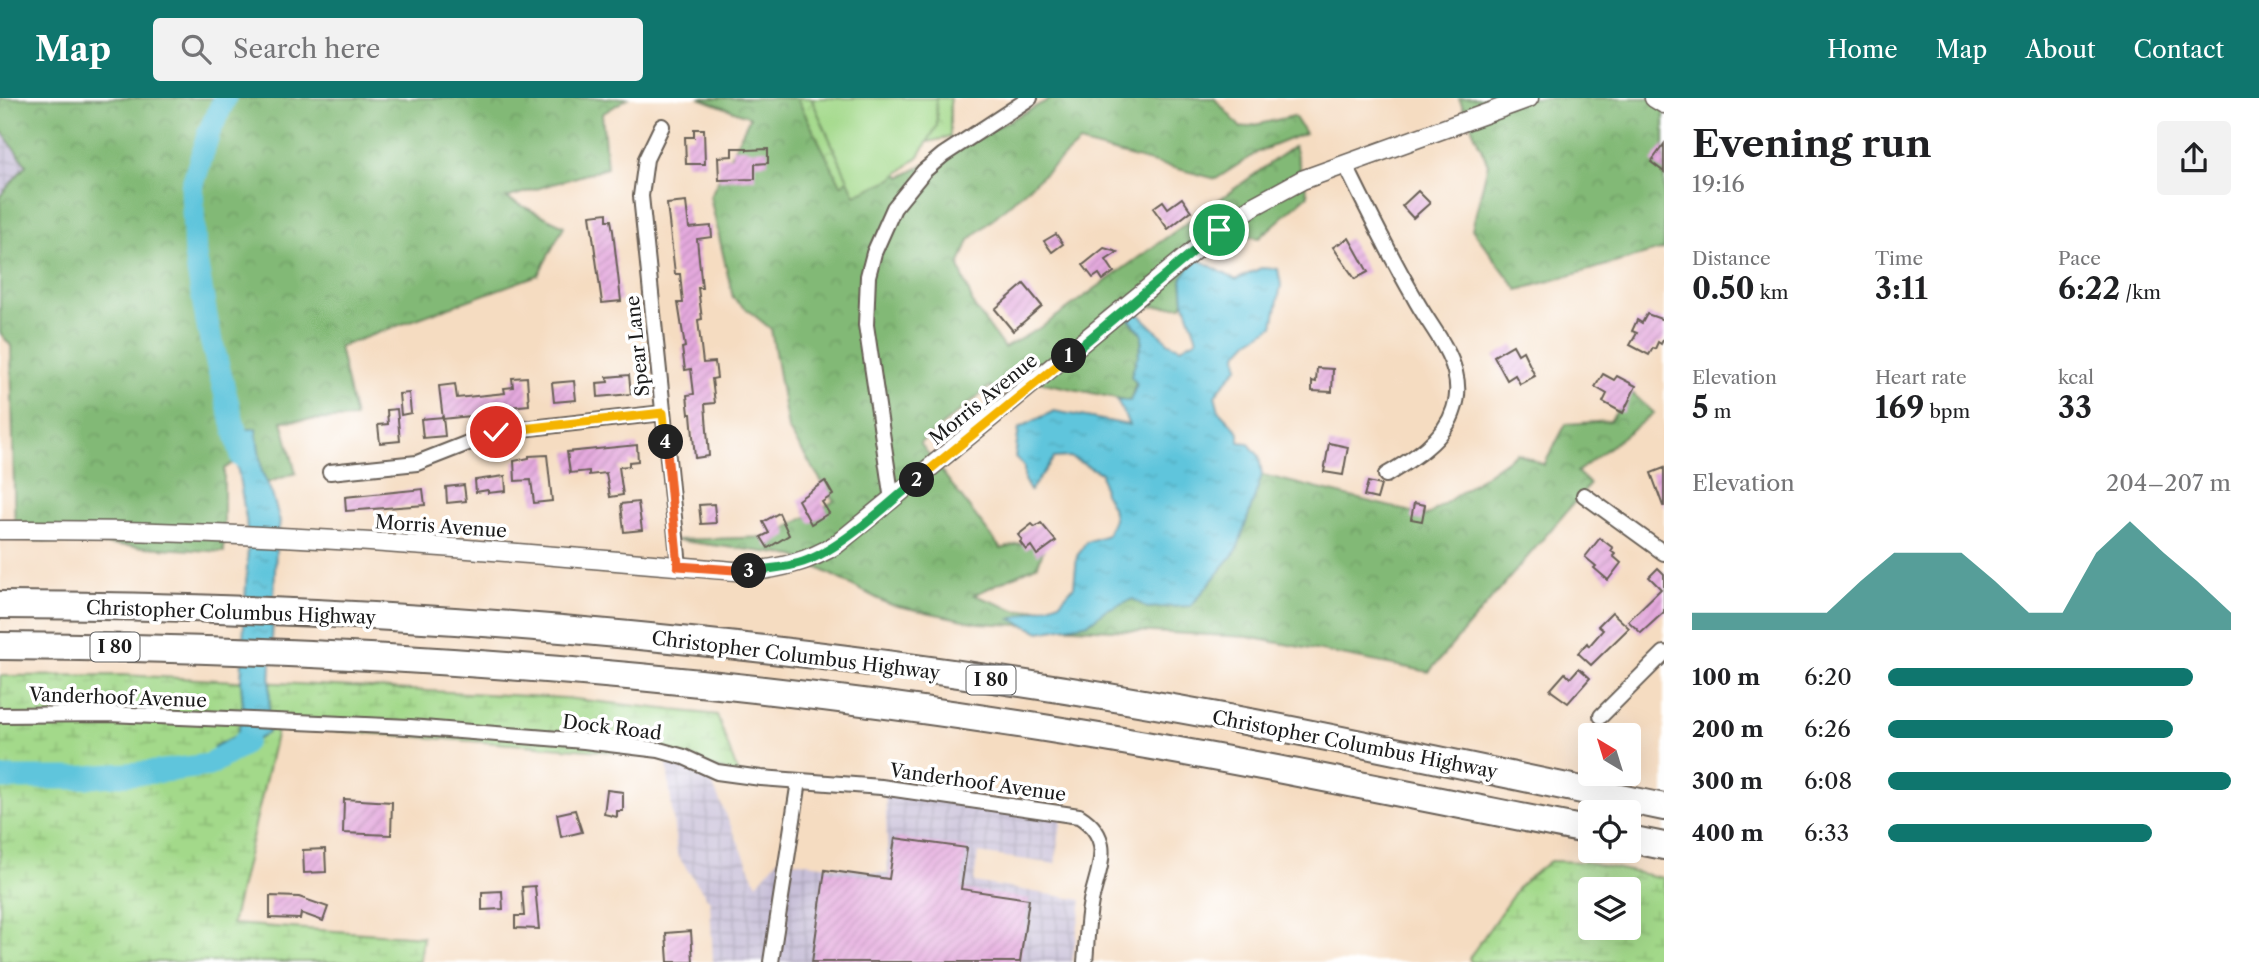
<!DOCTYPE html>
<meta charset="utf-8">
<style>
body{margin:0;font-family:"Libre Caslon Text",serif;background:#f2f2f2;color:#202124;height:100vh;display:flex;flex-direction:column;font-size:26px;white-space:nowrap}
*{box-sizing:border-box;margin:0}
p{font-size:23px;color:#757577}
.icon{flex:none;width:38px;height:38px;fill:none;stroke:currentColor;stroke-width:2;stroke-linecap:round;stroke-linejoin:round}
.map{position:relative;flex:1;overflow:hidden}
.sheet{display:flex;flex-direction:column;background:#fff;width:595px}
.sheet>*{flex:none}
.needle{width:46px;rotate:322deg}
.buttons{position:absolute;left:1578px;top:625px;display:grid;gap:14px}
.buttons a{display:grid;place-items:center;width:63px;height:63px;border-radius:7px;background:#fff;box-shadow:0 7px 28px #0002;font-size:35px}
.pin{position:absolute;display:grid;place-items:center;width:60px;height:60px;color:#fff;margin:-30px;border:4px solid #fff;border-radius:50%;box-shadow:0 2px 7px #0007}
.km{position:absolute;width:35px;height:35px;margin:-18px;border-radius:50%;background:#222;color:#fff;font-size:19px;line-height:35px;text-align:center}
.round{display:grid;place-items:center;flex:none;width:74px;height:74px;border-radius:7px;background:#f2f2f2}
.head{display:flex;align-items:center;justify-content:space-between;height:119px;padding:0 28px}
h1{font-size:38px;font-weight:700;line-height:52px}
.figures{display:grid;grid-template-columns:repeat(3,1fr);gap:10px;height:119px;padding:7px 28px}
.figures div{display:grid;align-content:center}
.figures b{font-size:30px;font-weight:700}
.figures small{font-size:19px;font-weight:400}
.figures p{font-size:19px}
.chart{height:196px;padding:14px 28px}
.chart p{display:flex;justify-content:space-between}
.chart svg{width:100%;height:126px;margin-top:7px;fill:#0f766e;opacity:.7}
ul{padding:0 28px;list-style:none;font-size:23px}
li{display:grid;grid-template-columns:112px 84px 1fr;align-items:center;height:52px}
li i{height:18px;border-radius:9px;background:#0f766e}
header{display:flex;align-items:center;gap:42px;box-sizing:border-box;height:98px;padding:0 35px;background:#0f766e;color:#fff}
header strong{font-size:33px}
nav{display:flex;gap:38px;margin-inline-start:auto;font-size:24px}
.search{width:490px;height:63px;background:#f2f2f2;display:flex;align-items:center;gap:18px;box-sizing:border-box;padding:0 24px;border-radius:7px;color:#757577;font-size:26px}
main{display:flex;flex:1;min-height:0}
.map>svg:first-child{display:block}
.industrial{fill:url(#industrial-grid)}
.forest{fill:url(#forest-crowns);stroke:#4f6a49;stroke-width:2}
.wetland{fill:url(#wetland-marsh);stroke:#607a53;stroke-width:2;fill-rule:evenodd}
.park{fill:url(#park-crowns);stroke:#607a53;stroke-width:2}
.pitch{fill:#a3d98a;stroke:#607a53;stroke-width:2}
.water{fill:url(#water-ripples);stroke:#3e707c;stroke-width:2}
.lines{fill:none;stroke-linecap:round;stroke-linejoin:round}
.river{stroke:#5fc5dc;stroke-width:23}
.building{fill:url(#building-hatch)}
.minor-casing{stroke:#685f56;stroke-width:18}
.tertiary-casing{stroke:#685f56;stroke-width:21}
.motorway-casing{stroke:#685f56;stroke-width:30}
.minor{stroke:#fff;stroke-width:14}
.tertiary{stroke:#fff;stroke-width:18}
.motorway{stroke:#fff;stroke-width:26}
.split-1-casing{stroke:#fff;stroke-width:14}
.split-2-casing{stroke:#fff;stroke-width:14}
.split-3-casing{stroke:#fff;stroke-width:14}
.split-4-casing{stroke:#fff;stroke-width:14}
.split-5-casing{stroke:#fff;stroke-width:14}
.split-1{stroke:#22a559;stroke-width:9}
.split-2{stroke:#f5b400;stroke-width:9}
.split-3{stroke:#22a559;stroke-width:9}
.split-4{stroke:#f0652b;stroke-width:9}
.split-5{stroke:#f5b400;stroke-width:9}
.labels{text-anchor:middle;stroke-width:7;stroke-linejoin:round;paint-order:stroke}
.shield{fill:#fff;stroke:#606060;stroke-width:2}
.shield-label{font-size:18px;font-weight:bold;fill:#1c1c1c}
.street-label{font-size:19px;fill:#1c1c1c;stroke:#fff}
</style>
<header>
<strong>Map</strong>
<div class="search"><svg class="icon" aria-label="search" viewBox="0 0 24 24"><circle cx="10" cy="10" r="6"/><path d="M15 15l6 6"/></svg>Search here</div>
<nav><a>Home</a><a>Map</a><a>About</a><a>Contact</a></nav>
</header>
<main>
<div class="map">
<svg width="1664" height="864" viewBox="0 0 1664 864">
<defs>
<pattern id="industrial-grid" width="8" height="8" patternUnits="userSpaceOnUse" patternTransform="scale(1.75)"><rect width="8" height="8" fill="#c8bfd8"/><path d="M0 4h8M4 0v8" fill="none" stroke="#aba4b9"/></pattern>
<pattern id="forest-crowns" width="20" height="18" patternUnits="userSpaceOnUse" patternTransform="scale(1.75)"><rect width="20" height="18" fill="#82b976"/><path d="M2 6a3 3 0 1 1 6 0M12 15a3 3 0 1 1 6 0" fill="none" stroke="#709e66"/></pattern>
<pattern id="wetland-marsh" width="20" height="14" patternUnits="userSpaceOnUse" patternTransform="scale(1.75)"><rect width="20" height="14" fill="#a3d98a"/><path d="M1 5h8M5 5V1M11 12h8M15 12V8" fill="none" stroke="#8cba76"/></pattern>
<pattern id="park-crowns" width="20" height="18" patternUnits="userSpaceOnUse" patternTransform="scale(1.75)"><rect width="20" height="18" fill="#a3d98a"/><path d="M2 6a3 3 0 1 1 6 0M12 15a3 3 0 1 1 6 0" fill="none" stroke="#8cba76"/></pattern>
<pattern id="water-ripples" width="26" height="14" patternUnits="userSpaceOnUse" patternTransform="scale(1.75)"><rect width="26" height="14" fill="#5fc5dc"/><path d="M2 4q2-2 4 0t4 0M15 11q2-2 4 0t4 0" fill="none" stroke="#52a9bc"/></pattern>
<pattern id="building-hatch" width="6" height="6" patternUnits="userSpaceOnUse" patternTransform="scale(1.75)"><rect width="6" height="6" fill="#e4a9dd"/><path d="M-1 1l2-2M0 6l6-6M5 7l2-2" fill="none" stroke="#c391bd"/></pattern>
</defs>
<rect width="100%" height="100%" fill="#fff"/>
<filter id="ink" filterUnits="userSpaceOnUse"><feTurbulence type="fractalNoise" baseFrequency=".0143" numOctaves="2"/><feDisplacementMap in="SourceGraphic" scale="14" xChannelSelector="R" yChannelSelector="G"/><feConvolveMatrix kernelMatrix="1 2 1 2 8 2 1 2 1" color-interpolation-filters="sRGB"/></filter>
<filter id="wash" filterUnits="userSpaceOnUse"><feTurbulence type="fractalNoise" baseFrequency=".00686" numOctaves="4" result="noise"/><feDisplacementMap in="SourceGraphic" scale="28" xChannelSelector="R" yChannelSelector="G"/><feGaussianBlur stdDeviation="1.57" result="paint"/><feColorMatrix in="noise" values="0 0 0 0 0 0 0 0 0 0 0 0 0 0 0 0 0 1.4 0 .05"/><feComposite in="paint" operator="in"/></filter>
<g filter="url(#wash)">
<rect width="100%" height="100%" fill="#f5dcc1"/>
<g class="industrial">
<path d="M 0,31 L 26,67 L 0,98 Z"/>
<path d="M 666,658 L 705,670 L 757,786 L 778,761 L 888,776 L 885,690 L 1063,713 L 1055,766 L 978,755 L 974,784 L 1082,802 L 1072,864 L 713,864 L 710,804 L 677,757 Z"/>
</g>
<g class="forest">
<path d="M 0,0 L 628,0 L 602,16 L 607,70 L 506,100 L 564,128 L 538,177 L 339,249 L 355,320 L 282,323 L 296,375 L 261,387 L 249,354 L 224,371 L 224,454 L 15,441 L 11,248 L 0,235 L 0,98 L 26,67 L 0,31 Z"/>
<path d="M 699,0 L 797,0 L 841,87 L 881,55 L 901,79 L 1052,0 L 1214,0 L 1241,30 L 1294,18 L 1305,35 L 1258,54 L 1216,81 L 1079,45 L 969,142 L 959,168 L 974,208 L 1004,250 L 1043,228 L 1294,48 L 1308,97 L 1259,140 L 1216,134 L 1182,179 L 1184,203 L 1182,208 L 1132,209 L 1126,218 L 1142,235 C 1143,258 1138,282 1130,303 L 1030,282 L 996,300 L 991,288 L 920,345 L 1001,451 L 1048,438 L 1038,467 L 974,497 L 1018,513 L 1071,507 L 1239,371 L 1427,418 L 1517,355 L 1544,367 L 1566,326 L 1610,323 L 1631,294 L 1654,315 L 1577,374 L 1590,386 L 1429,574 L 1248,539 L 978,525 L 888,506 L 795,458 L 674,442 L 771,439 L 834,403 L 788,331 L 771,231 L 733,200 L 710,99 L 750,19 Z"/>
<path d="M 1459,0 L 1664,0 L 1664,151 L 1518,192 L 1472,131 L 1488,66 Z"/>
</g>
<g class="wetland">
<path d="M 122,577 L 565,600 L 717,617 L 738,676 L 666,658 L 278,628 L 232,826 L 423,839 L 420,864 L 0,864 L 0,578 Z"/>
<path d="M 1550,763 L 1584,764 L 1664,780 L 1664,864 L 1471,864 L 1469,860 L 1520,787 ZM 1591,791 L 1629,791 L 1629,830 L 1591,830 Z"/>
</g>
<path class="park" d="M 797,0 L 950,0 L 950,39 L 881,55 L 841,87 Z"/>
<path class="pitch" d="M 811,0 L 936,0 L 937,28 L 919,58 L 892,81 L 855,97 Z"/>
<g class="water">
<path d="M 1196,160 L 1236,182 L 1261,170 L 1278,171 L 1281,187 L 1273,228 L 1249,243 L 1237,256 L 1238,269 L 1215,297 L 1219,313 L 1239,334 L 1239,344 L 1248,345 L 1259,358 L 1262,377 L 1237,452 L 1191,508 L 1147,510 L 1133,501 L 1105,512 L 1089,525 L 1040,534 L 1011,521 L 1060,504 L 1074,488 L 1077,458 L 1086,444 L 1107,437 L 1114,421 L 1112,409 L 1104,395 L 1101,375 L 1070,359 L 1054,360 L 1030,393 L 1024,382 L 1024,368 L 1015,359 L 1019,330 L 1054,313 L 1129,327 L 1117,302 L 1130,303 L 1137,286 L 1131,278 L 1142,244 L 1142,235 L 1126,218 L 1132,209 L 1169,245 L 1181,250 L 1197,241 L 1184,203 L 1182,179 Z"/>
<path d="M 231,331 L 256,331 L 262,374 L 272,396 L 280,423 L 276,450 L 268,635 L 223,663 L 213,649 L 237,637 L 243,613 L 241,583 L 248,448 L 246,421 Z"/>
</g>
<g class="lines">
<g class="river">
<path d="M 225,0 L 209,34 L 192,89 L 195,157 L 209,234 L 242,359"/>
<path d="M 0,680 L 73,680 L 155,674 L 209,667 L 239,649 L 246,642"/>
</g>
</g>
<g id="blocks">
<g class="building">
<path d="M 694,31 L 704,31 L 705,66 L 686,66 L 685,39 L 694,39 Z"/>
<path d="M 1664,46 L 1664,74 L 1651,64 Z"/>
<path d="M 732,50 L 747,50 L 747,52 L 768,51 L 768,65 L 755,66 L 755,81 L 719,82 L 718,59 L 732,58 Z"/>
<path d="M 1418,93 L 1430,105 L 1413,120 L 1402,108 Z"/>
<path d="M 1182,100 L 1191,113 L 1168,131 L 1153,110 L 1163,103 L 1168,110 Z"/>
<path d="M 686,104 L 689,130 L 711,128 L 712,139 L 697,141 L 702,190 L 698,190 L 702,221 L 698,222 L 703,265 L 715,264 L 717,280 L 712,281 L 715,305 L 705,306 L 709,358 L 695,360 L 691,316 L 689,316 L 687,297 L 694,296 L 691,271 L 685,272 L 682,250 L 685,249 L 678,205 L 683,205 L 680,176 L 675,176 L 667,106 Z"/>
<path d="M 607,115 L 607,122 L 611,122 L 613,133 L 621,203 L 602,205 L 590,117 Z"/>
<path d="M 1056,136 L 1063,146 L 1052,154 L 1044,143 Z"/>
<path d="M 1349,140 L 1368,174 L 1355,181 L 1333,149 Z"/>
<path d="M 1104,150 L 1118,154 L 1106,162 L 1114,174 L 1103,182 L 1099,176 L 1093,180 L 1083,167 Z"/>
<path d="M 1024,186 L 1042,208 L 1013,233 L 995,211 Z"/>
<path d="M 1647,216 L 1664,222 L 1664,240 L 1661,246 L 1658,244 L 1655,251 L 1653,250 L 1649,257 L 1630,247 L 1637,235 L 1632,233 L 1637,222 L 1642,225 Z"/>
<path d="M 1513,247 L 1518,256 L 1523,253 L 1535,278 L 1520,286 L 1515,277 L 1507,282 L 1494,258 Z"/>
<path d="M 1317,270 L 1333,271 L 1332,294 L 1312,293 L 1312,283 L 1316,284 Z"/>
<path d="M 1603,276 L 1614,282 L 1617,278 L 1636,288 L 1623,315 L 1603,304 L 1607,296 L 1595,289 Z"/>
<path d="M 629,277 L 631,296 L 598,299 L 597,285 L 608,284 L 607,279 Z"/>
<path d="M 527,279 L 529,307 L 498,310 L 498,315 L 443,321 L 439,288 L 455,286 L 457,300 L 505,295 L 504,290 L 513,289 L 512,280 Z"/>
<path d="M 574,283 L 576,302 L 554,304 L 552,285 Z"/>
<path d="M 409,295 L 411,315 L 401,317 L 399,296 Z"/>
<path d="M 397,311 L 400,343 L 380,345 L 378,327 L 388,326 L 387,312 Z"/>
<path d="M 443,319 L 445,338 L 423,340 L 421,321 Z"/>
<path d="M 1329,345 L 1348,349 L 1343,377 L 1324,374 Z"/>
<path d="M 637,347 L 638,363 L 629,364 L 629,368 L 619,369 L 623,397 L 610,399 L 606,375 L 589,377 L 589,373 L 570,375 L 567,354 Z"/>
<path d="M 547,357 L 552,403 L 534,405 L 531,382 L 515,383 L 514,363 L 529,360 L 529,358 Z"/>
<path d="M 1664,370 L 1664,408 L 1663,408 L 1651,375 Z"/>
<path d="M 505,378 L 506,393 L 488,395 L 488,392 L 476,394 L 475,382 Z"/>
<path d="M 825,383 L 833,397 L 822,404 L 829,415 L 811,426 L 798,402 Z"/>
<path d="M 1368,384 L 1381,387 L 1377,401 L 1364,398 Z"/>
<path d="M 464,387 L 466,403 L 447,405 L 446,389 Z"/>
<path d="M 423,391 L 425,407 L 346,413 L 345,399 Z"/>
<path d="M 638,404 L 642,432 L 624,434 L 621,406 Z"/>
<path d="M 1414,405 L 1425,407 L 1422,423 L 1411,421 Z"/>
<path d="M 714,406 L 716,425 L 701,426 L 699,407 Z"/>
<path d="M 779,415 L 789,437 L 768,450 L 761,439 L 769,435 L 763,424 Z"/>
<path d="M 1041,425 L 1056,443 L 1037,457 L 1031,448 L 1026,452 L 1020,444 L 1022,442 L 1018,437 L 1032,426 L 1035,429 Z"/>
<path d="M 1600,440 L 1613,450 L 1611,453 L 1615,456 L 1613,458 L 1621,465 L 1608,482 L 1594,470 L 1596,468 L 1585,459 Z"/>
<path d="M 1658,470 L 1664,476 L 1664,514 L 1641,535 L 1628,523 L 1661,491 L 1649,479 Z"/>
<path d="M 1612,514 L 1629,530 L 1591,567 L 1578,555 L 1587,545 L 1589,548 L 1603,532 L 1598,528 Z"/>
<path d="M 1579,570 L 1590,580 L 1568,605 L 1550,592 L 1565,575 L 1570,580 Z"/>
<path d="M 607,692 L 623,694 L 623,713 L 617,713 L 617,719 L 604,716 Z"/>
<path d="M 344,701 L 392,704 L 391,737 L 343,735 Z"/>
<path d="M 575,712 L 582,734 L 561,739 L 557,716 Z"/>
<path d="M 895,740 L 967,750 L 961,791 L 1029,801 L 1020,864 L 812,864 L 825,772 L 889,781 Z"/>
<path d="M 325,751 L 326,774 L 304,775 L 303,752 Z"/>
<path d="M 535,788 L 539,831 L 515,830 L 515,818 L 524,818 L 522,789 Z"/>
<path d="M 502,793 L 503,811 L 482,812 L 482,794 Z"/>
<path d="M 270,798 L 299,799 L 328,809 L 323,823 L 301,815 L 300,821 L 270,820 Z"/>
<path d="M 691,833 L 693,864 L 668,864 L 666,835 Z"/>
</g>
</g>
</g>
<g filter="url(#ink)">
<use href="#blocks" fill-opacity="0" stroke="#685f56" stroke-width="2"/>
<g class="lines">
<defs>
<g id="minor">
<path d="M 662,28 L 646,61 L 641,98 L 679,468"/>
<path d="M 1345,66 C 1367,111 1389,156 1414,199 C 1427,224 1448,247 1455,274 C 1458,286 1458,300 1454,311 C 1445,342 1411,362 1386,377"/>
<path d="M 330,374 L 417,365 L 496,334 L 663,315"/>
<path d="M 1584,397 L 1664,455"/>
<path d="M 892,402 L 866,227 L 868,178 L 874,155 L 894,110 L 924,73 L 943,57 L 1030,0"/>
<path d="M 0,617 L 108,616 L 275,623 L 410,629 L 584,643 L 659,652 L 684,659 L 717,674 L 761,680 L 881,689 L 1079,718 C 1116,741 1098,771 1091,803 C 1087,823 1087,844 1085,864"/>
<path d="M 1601,618 L 1664,555"/>
<path d="M 771,864 L 799,683"/>
</g>
<g id="tertiary">
<path d="M 1654,0 L 1664,6"/>
<path d="M 0,432 C 250,430 498,453 747,474 C 781,470 808,464 837,446 L 1219,132 L 1254,108 L 1302,82 L 1529,0"/>
</g>
<g id="motorway">
<path d="M 0,507 C 413,508 828,546 1234,621 C 1378,648 1521,680 1664,709"/>
<path d="M 0,548 C 349,550 699,575 1044,630 C 1227,659 1409,697 1591,733"/>
<path d="M 1629,741 L 1664,748"/>
</g>
</defs>
<use href="#minor" class="minor-casing"/>
<use href="#tertiary" class="tertiary-casing"/>
<use href="#motorway" class="motorway-casing"/>
<use href="#minor" class="minor"/>
<use href="#tertiary" class="tertiary"/>
<use href="#motorway" class="motorway"/>
</g>
</g>
<g class="lines" filter="url(#ink)">
<defs>
<path id="split-1" d="M 1069,258 L 1219,132"/>
<path id="split-2" d="M 917,382 L 1069,258"/>
<path id="split-3" d="M 749,473 C 768,471 785,470 803,464 C 841,451 886,408 917,382"/>
<path id="split-4" d="M 666,344 L 678,468 L 749,473"/>
<path id="split-5" d="M 496,334 L 663,315 L 666,344"/>
</defs>
<use href="#split-1" class="split-1-casing"/>
<use href="#split-2" class="split-2-casing"/>
<use href="#split-3" class="split-3-casing"/>
<use href="#split-4" class="split-4-casing"/>
<use href="#split-5" class="split-5-casing"/>
<use href="#split-1" class="split-1"/>
<use href="#split-2" class="split-2"/>
<use href="#split-3" class="split-3"/>
<use href="#split-4" class="split-4"/>
<use href="#split-5" class="split-5"/>
</g>
<g class="labels">
<g class="shield">
<rect x="90.5" y="534.5" width="49" height="29" rx="5"/>
<rect x="966.5" y="567.5" width="49" height="29" rx="5"/>
</g>
<g class="shield-label">
<text x="115" y="555">I 80</text>
<text x="991" y="588">I 80</text>
</g>
<g class="street-label">
<text transform="translate(637 248) rotate(-96)" y="7">Spear Lane</text>
<text transform="translate(983 301) rotate(-39)" y="7">Morris Avenue</text>
<text transform="translate(441 428) rotate(4)" y="7">Morris Avenue</text>
<text transform="translate(231 514) rotate(2)" y="7">Christopher Columbus Highway</text>
<text transform="translate(796 557) rotate(7)" y="7">Christopher Columbus Highway</text>
<text transform="translate(118 599) rotate(2)" y="7">Vanderhoof Avenue</text>
<text transform="translate(612 629) rotate(7)" y="7">Dock Road</text>
<text transform="translate(1355 646) rotate(11)" y="7">Christopher Columbus Highway</text>
<text transform="translate(978 684) rotate(8)" y="7">Vanderhoof Avenue</text>
</g>
</g>
</svg>
<div class="buttons">
<a><svg class="needle" viewBox="-14 -14 28 28"><path d="M0-13l5 13h-10z" fill="#e53935"/><path d="M0 13l5-13h-10z" fill="#757577"/></svg></a>
<a><svg class="icon" aria-label="locate" viewBox="0 0 24 24"><circle cx="12" cy="12" r="6"/><path d="M12 2v4M12 18v4M2 12h4M18 12h4"/></svg></a>
<a><svg class="icon" aria-label="layers" viewBox="0 0 24 24"><path d="M12 4l9 5-9 5-9-5zM3 14l9 5 9-5"/></svg></a>
</div>
<div class="pin" style="left:1219px;top:132px;background:#1e9e55"><svg class="icon" aria-label="arrive" viewBox="0 0 24 24"><path d="M6 21V4h12l-3 4 3 4H6"/></svg></div>
<div class="pin" style="left:496px;top:334px;background:#d93025"><svg class="icon" aria-label="check" viewBox="0 0 24 24"><path d="M5 12l5 5 9-10"/></svg></div>
<b class="km" style="left:1069px;top:258px">1</b>
<b class="km" style="left:917px;top:382px">2</b>
<b class="km" style="left:749px;top:473px">3</b>
<b class="km" style="left:666px;top:344px">4</b>
</div>
<section class="sheet">
<div class="head"><div><h1>Evening run</h1><p>19:16</p></div><a class="round"><svg class="icon" aria-label="share" viewBox="0 0 24 24"><path d="M12 15V3M7 8l5-5 5 5M5 13v7h14v-7"/></svg></a></div>
<div class="figures">
<div><p>Distance</p><b>0.50<small> km</small></b></div>
<div><p>Time</p><b>3:11</b></div>
<div><p>Pace</p><b>6:22<small> /km</small></b></div>
</div>
<div class="figures">
<div><p>Elevation</p><b>5<small> m</small></b></div>
<div><p>Heart rate</p><b>169<small> bpm</small></b></div>
<div><p>kcal</p><b>33</b></div>
</div>
<div class="chart"><p><span>Elevation</span>204–207 m</p>
<svg viewBox="0 0 160 44" preserveAspectRatio="none"><path d="M0 44V38L10 38L20 38L30 38L40 38L50 27L60 17L70 17L80 17L90 27L100 38L110 38L120 17L130 6L140 17L150 27L160 38V44z"/></svg>
</div>
<ul>
<li><b>100 m</b>6:20<i style="width:89%"></i></li>
<li><b>200 m</b>6:26<i style="width:83%"></i></li>
<li><b>300 m</b>6:08<i style="width:100%"></i></li>
<li><b>400 m</b>6:33<i style="width:77%"></i></li>
</ul>
</section>
</main>
